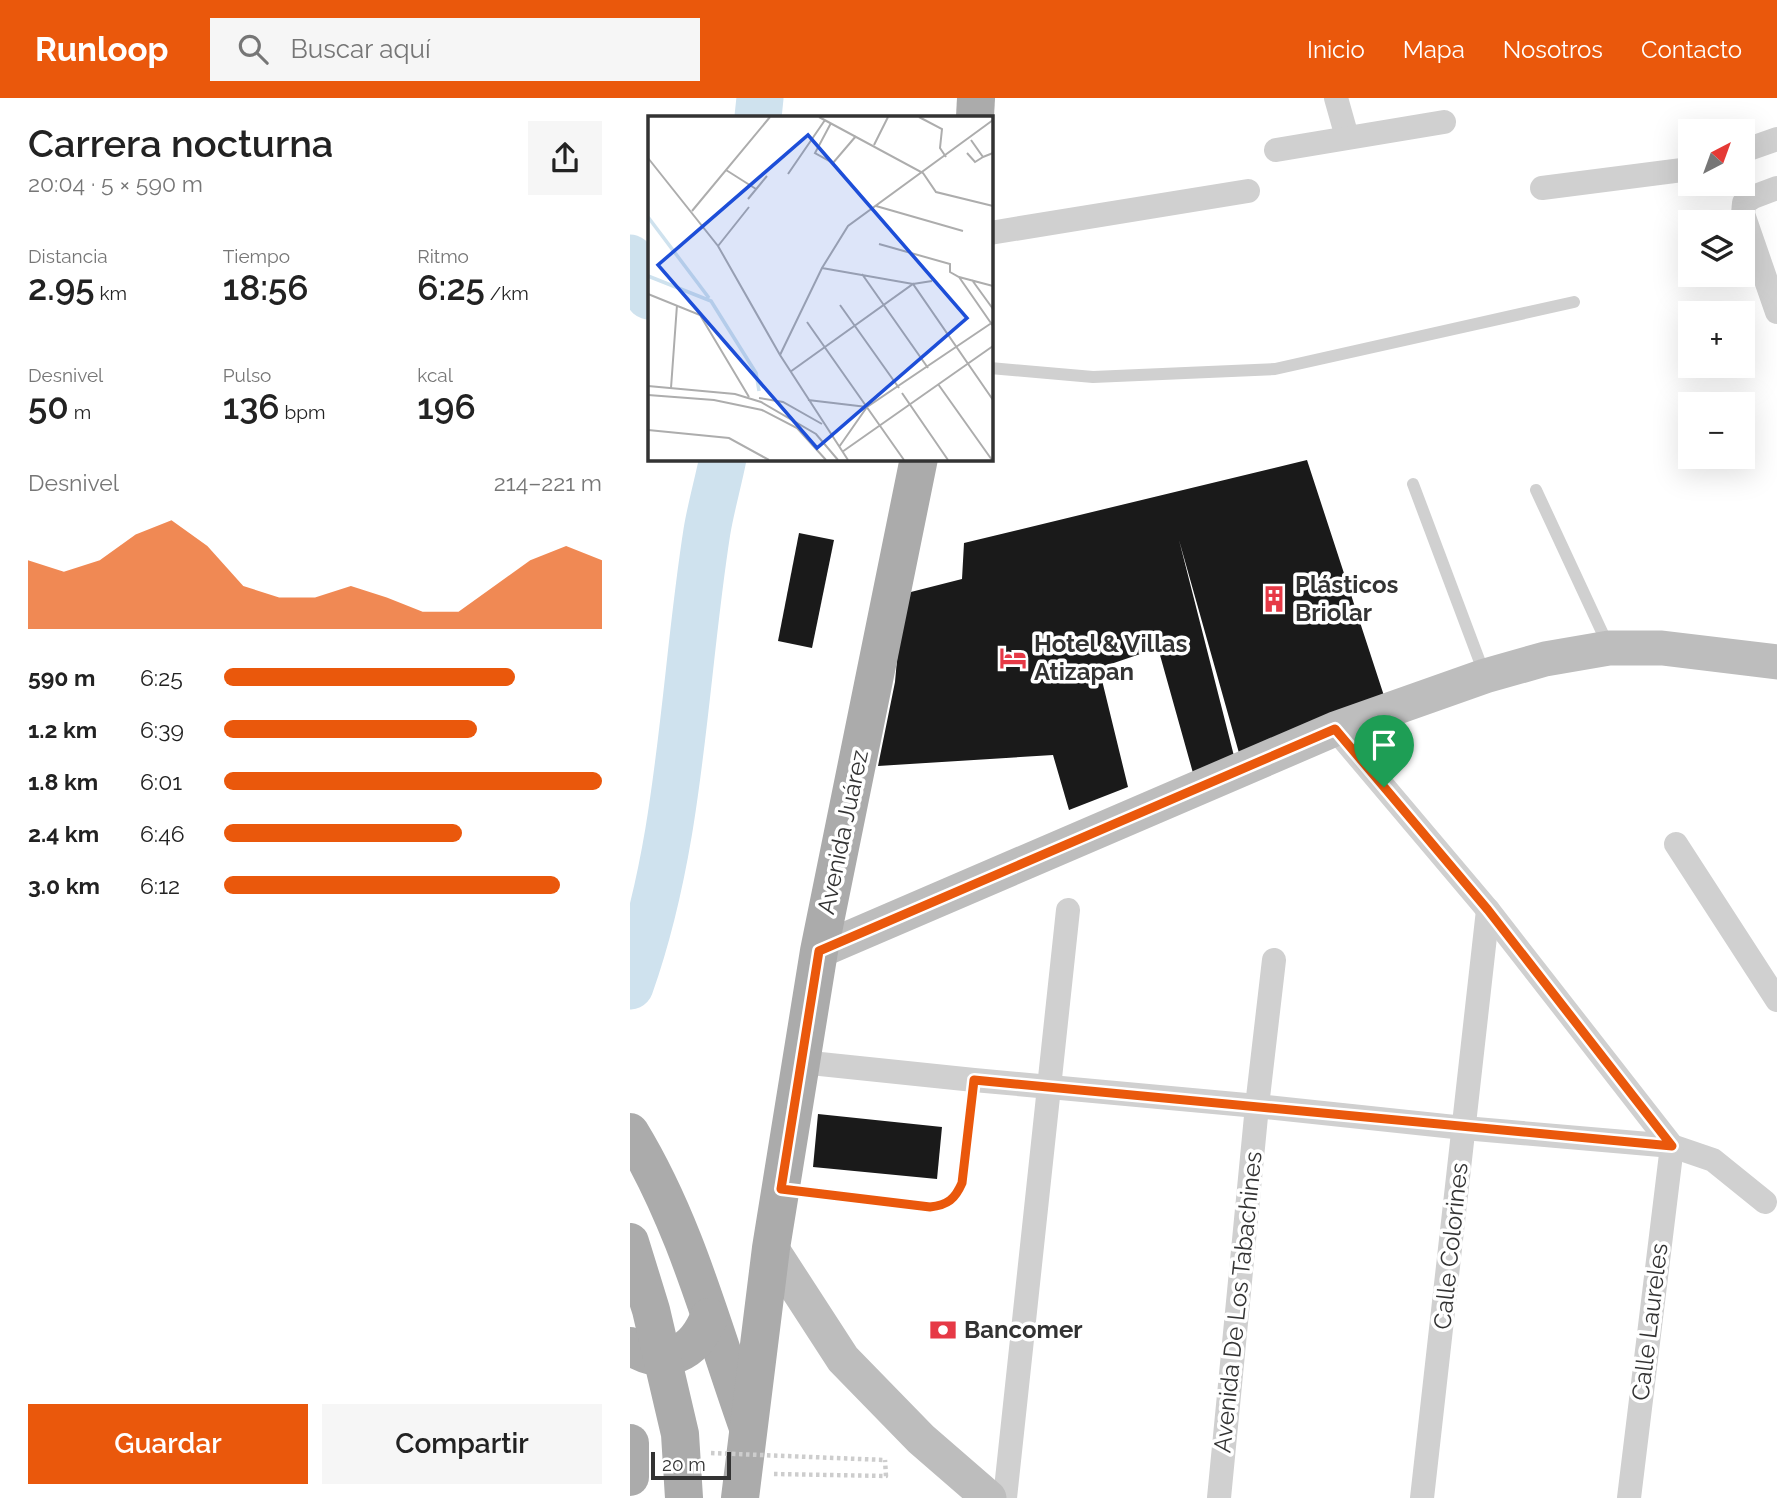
<!DOCTYPE html>
<html lang="es">
<meta charset="utf-8">
<style>
body{margin:0;font-family:Raleway,sans-serif;background:#f6f6f6;color:#222;height:100vh;display:flex;flex-direction:column;font-size:26px;white-space:nowrap}
*{box-sizing:border-box;margin:0}
p{font-size:23px;color:#767676}
.icon{flex:none;width:38px;height:38px;fill:none;stroke:currentColor;stroke-width:2;stroke-linecap:round;stroke-linejoin:round}
.map{position:relative;flex:1;overflow:hidden}
.side{display:flex;flex-direction:column;background:#fff;width:630px}
.side>*{flex:none}
.needle{width:46px;rotate:41deg}
.tools{position:absolute;left:1048px;top:21px;display:grid;gap:14px}
.tools a{display:grid;place-items:center;width:77px;height:77px;border-radius:0px;background:#fff;box-shadow:0 7px 28px #0002;font-size:35px}
.scale{position:absolute;left:21px;bottom:18px;width:80px;box-sizing:border-box;padding-left:7px;border:4px solid #333;border-top:0;font-size:19px;line-height:24px;white-space:nowrap;color:#333;-webkit-text-stroke:5px #fff;paint-order:stroke}
.pin{position:absolute;display:grid;place-items:center;width:60px;height:60px;color:#fff;margin:-72px -30px;border-radius:50% 50% 50% 0;rotate:-45deg;box-shadow:0 0 7px #0007}
.pin .icon{rotate:45deg}
.round{display:grid;place-items:center;flex:none;width:74px;height:74px;border-radius:0px;background:#f6f6f6}
.head{display:flex;align-items:center;justify-content:space-between;height:119px;padding:0 28px}
h1{font-size:38px;font-weight:600;line-height:52px}
.metrics{display:grid;grid-template-columns:repeat(3,1fr);gap:10px;height:119px;padding:7px 28px}
.metrics div{display:grid;align-content:center}
.metrics b{font-size:35px;font-weight:600}
.metrics small{font-size:19px;font-weight:400}
.metrics p{font-size:19px}
.chart{height:196px;padding:14px 28px}
.chart p{display:flex;justify-content:space-between}
.chart svg{width:100%;height:126px;margin-top:7px;fill:#ea580c;opacity:.7}
.cta{display:flex;gap:14px;margin-top:auto;padding:14px 28px}
.cta a{flex:1;height:80px;border-radius:0px;background:#ea580c;color:#fff;font-size:28px;font-weight:600;line-height:80px;text-align:center}
.cta a+a{background:#f6f6f6;color:#222}
ul{padding:0 28px;list-style:none;font-size:23px}
li{display:grid;grid-template-columns:112px 84px 1fr;align-items:center;height:52px}
li i{height:18px;border-radius:9px;background:#ea580c}
header{display:flex;align-items:center;gap:42px;box-sizing:border-box;height:98px;padding:0 35px;background:#ea580c;color:#fff}
header strong{font-size:33px}
nav{display:flex;gap:38px;margin-inline-start:auto;font-size:24px}
.search{width:490px;height:63px;background:#f6f6f6;display:flex;align-items:center;gap:18px;box-sizing:border-box;padding:0 24px;border-radius:0px;color:#767676;font-size:26px}
main{display:flex;flex:1;min-height:0}
.map>svg:first-child{display:block}
.lines{fill:none;stroke-linecap:round;stroke-linejoin:round}
.river{stroke:#cfe2ee;stroke-width:47}
.building{fill:#1a1a1a}
.path{stroke:#cdcdcd;stroke-width:4.5;stroke-dasharray:3.5 3.5;stroke-linecap:butt}
.lane{stroke:#d0d0d0;stroke-width:12}
.street{stroke:#d0d0d0;stroke-width:24}
.secondary{stroke:#bdbdbd;stroke-width:35}
.primary{stroke:#ababab;stroke-width:38}
.path-bridge{stroke:#cdcdcd;stroke-width:4.5;stroke-dasharray:3.5 3.5;stroke-linecap:butt}
.primary-bridge{stroke:#ababab;stroke-width:38}
.route-casing{stroke:#fff;stroke-width:14}
.route{stroke:#ea580c;stroke-width:9}
.labels{text-anchor:middle;stroke-width:7;stroke-linejoin:round;paint-order:stroke}
.poi-label{font-size:24px;font-weight:bold;fill:#333;stroke:#fff;text-anchor:start}
.street-label{font-size:24px;fill:#333;stroke:#fff}
.inset-river{fill:none;stroke:#cfe2ee;stroke-width:3.5}
.inset-road{fill:none;stroke:#adadad;stroke-width:2}
.view{fill:#1d4ed8;fill-opacity:0.15;stroke:#1d4ed8;stroke-width:3.5}
.inset-edge{fill:none;stroke:#333;stroke-width:3.5}
</style>
<header>
<strong>Runloop</strong>
<div class="search"><svg class="icon" aria-label="search" viewBox="0 0 24 24"><circle cx="10" cy="10" r="6"/><path d="M15 15l6 6"/></svg>Buscar aquí</div>
<nav><a>Inicio</a><a>Mapa</a><a>Nosotros</a><a>Contacto</a></nav>
</header>
<main>
<section class="side">
<div class="head"><div><h1>Carrera nocturna</h1><p>20:04 · 5 × 590 m</p></div><a class="round"><svg class="icon" aria-label="share" viewBox="0 0 24 24"><path d="M12 15V3M7 8l5-5 5 5M5 13v7h14v-7"/></svg></a></div>
<div class="metrics">
<div><p>Distancia</p><b>2.95<small> km</small></b></div>
<div><p>Tiempo</p><b>18:56</b></div>
<div><p>Ritmo</p><b>6:25<small> /km</small></b></div>
</div>
<div class="metrics">
<div><p>Desnivel</p><b>50<small> m</small></b></div>
<div><p>Pulso</p><b>136<small> bpm</small></b></div>
<div><p>kcal</p><b>196</b></div>
</div>
<div class="chart"><p><span>Desnivel</span>214–221 m</p>
<svg viewBox="0 0 160 44" preserveAspectRatio="none"><path d="M0 44V20L10 24L20 20L30 11L40 6L50 15L60 29L70 33L80 33L90 29L100 33L110 38L120 38L130 29L140 20L150 15L160 20V44z"/></svg>
</div>
<ul>
<li><b>590 m</b>6:25<i style="width:77%"></i></li>
<li><b>1.2 km</b>6:39<i style="width:67%"></i></li>
<li><b>1.8 km</b>6:01<i style="width:100%"></i></li>
<li><b>2.4 km</b>6:46<i style="width:63%"></i></li>
<li><b>3.0 km</b>6:12<i style="width:89%"></i></li>
</ul>
<div class="cta"><a>Guardar</a><a>Compartir</a></div>
</section>
<div class="map">
<svg width="1147" height="1400" viewBox="0 0 1147 1400">
<rect width="100%" height="100%" fill="#fff"/>
<g class="lines">
<g class="river">
<path d="M 128,19 L 130,0"/>
<path d="M 0,160 L 19,198"/>
<path d="M 0,888 C 52,742 53,585 77,433 C 81,409 88,385 93,360"/>
</g>
</g>
<g class="building">
<path d="M 677,362 L 757,607 L 609,655 L 549,442 L 604,658 L 563,675 L 528,550 L 469,570 L 498,689 L 439,712 L 423,657 L 248,668 L 265,584 L 273,496 L 332,481 L 334,445 Z"/>
<path d="M 169,435 L 204,442 L 182,550 L 148,543 Z"/>
<path d="M 188,1016 L 312,1029 L 307,1081 L 183,1069 Z"/>
</g>
<g class="lines">
<path class="path" d="M 144,1376 L 256,1378 L 255,1362"/>
<g class="lane">
<path d="M 360,270 L 463,279 L 645,271 L 944,204"/>
<path d="M 783,386 L 854,575"/>
<path d="M 906,392 L 978,547"/>
<path d="M 155,1091 L 300,1109 C 318,1107 325,1101 332,1085 L 344,982"/>
</g>
<g class="street">
<path d="M 706,0 L 717,39"/>
<path d="M 646,52 L 814,24"/>
<path d="M 1113,53 L 1147,41"/>
<path d="M 912,90 L 1060,71"/>
<path d="M 1147,90 L 1123,99 L 1114,105 L 1113,116 L 1147,214"/>
<path d="M 360,135 L 618,93"/>
<path d="M 705,631 L 858,812 L 1042,1048 L 1083,1062 L 1135,1104"/>
<path d="M 1046,746 L 1147,902"/>
<path d="M 171,964 L 344,982 L 627,1008 L 834,1030 L 1042,1048 L 999,1400"/>
<path d="M 375,1400 L 438,812"/>
<path d="M 589,1400 L 627,1008 L 644,862"/>
<path d="M 792,1400 L 858,812"/>
</g>
<g class="secondary">
<path d="M 189,853 L 705,631 L 855,578 L 915,561 L 979,550 L 1032,550 L 1147,564"/>
<path d="M 141,1150 L 213,1261 L 291,1341 L 359,1400"/>
</g>
<g class="primary">
<path d="M 345,19 L 346,0"/>
<path d="M 0,1034 C 55,1124 82,1228 117,1327"/>
<path d="M 0,1248 C 35,1271 65,1255 79,1219"/>
<path d="M 0,1345 L 0,1379"/>
<path d="M 110,1400 L 141,1150 L 189,853 L 289,360"/>
</g>
<path class="path-bridge" d="M 81,1355 L 255,1362"/>
<path class="primary-bridge" d="M 0,1144 L 21,1212 L 50,1336 L 54,1400"/>
</g>
<g class="lines">
<defs>
<path id="route" d="M 705,631 L 858,812 L 1042,1048 L 344,982 L 332,1085 C 325,1101 318,1107 300,1109 L 151,1091 L 189,853 Z"/>
</defs>
<use href="#route" class="route-casing"/>
<use href="#route" class="route"/>
</g>
<defs>
<symbol id="building-bare" viewBox="-9 -9 18 18"><path d="M-4-6H4V6H1V3H-1V6H-4ZM-2.5-4.3h1.7v1.8h-1.7ZM.8-4.3h1.7v1.8H.8ZM-2.5-1h1.7V.8h-1.7ZM.8-1h1.7V.8H.8Z" fill="#e63946" stroke="#fff" stroke-width="2.5" paint-order="stroke"/></symbol>
<symbol id="hotel-bare" viewBox="-9 -9 18 18"><path d="M-6-4.5h1.5V1H6V5H4.5V3h-9V5H-6ZM-4 0a1.8 1.8 0 1 1 3.6 0ZM.5 0V-2.5h3Q6-2.5 6 0Z" fill="#e63946" stroke="#fff" stroke-width="2.5" paint-order="stroke"/></symbol>
<symbol id="bank-bare" viewBox="-9 -9 18 18"><path d="M-6-4H6V4H-6ZM0-2.3a2.3 2.3 0 1 0 0 4.6a2.3 2.3 0 1 0 0-4.6Z" fill="#e63946" stroke="#fff" stroke-width="2.5" paint-order="stroke"/></symbol>
</defs>
<g fill-rule="evenodd">
<use href="#building-bare" x="625" y="482" width="38" height="38"/>
<use href="#hotel-bare" x="364" y="541" width="38" height="38"/>
<use href="#bank-bare" x="294" y="1213" width="38" height="38"/>
</g>
<g class="labels">
<g class="poi-label">
<text x="665" y="495">Plásticos<tspan x="665" dy="28">Briolar</tspan></text>
<text x="404" y="554">Hotel &amp; Villas<tspan x="404" dy="28">Atizapan</tspan></text>
<text x="334" y="1240">Bancomer</text>
</g>
<g class="street-label">
<text transform="translate(213 734) rotate(-78)" y="8">Avenida Juárez</text>
<text transform="translate(821 1148) rotate(-84)" y="8">Calle Colorines</text>
<text transform="translate(608 1204) rotate(-84)" y="8">Avenida De Los Tabachines</text>
<text transform="translate(1020 1224) rotate(-83)" y="8">Calle Laureles</text>
</g>
</g>
<g transform="translate(18 18)">
<rect width="345" height="345" fill="#fff"/>
<path class="inset-river" d="M 0,101 L 61,182M 0,160 L 63,185 L 108,257 L 111,275"/>
<path class="inset-road" d="M 171,1 L 275,57 L 288,76 L 345,90M 271,1 L 294,13 L 292,32 L 298,41M 183,7 L 167,37 L 185,47 L 208,20M 323,24 L 335,41 L 345,37M 226,29 L 240,1M 319,37 L 327,46 L 335,41M 0,42 L 70,130 L 132,239 L 200,344M 78,54 L 108,73M 140,58 L 177,4M 100,83 L 119,60M 228,90 L 315,115M 44,95 L 122,1M 231,128 L 302,148 L 302,156 L 311,161 L 345,170M 70,130 L 101,91M 174,152 L 265,168 L 284,165M 214,158 L 280,252M 311,161 L 345,210M 324,164 L 345,193M 0,178 L 52,199 L 101,281M 192,189 L 251,272M 159,206 L 256,344M 132,239 L 174,152 L 200,110 L 345,4M 142,256 L 265,168 L 345,284M 290,268 L 344,344M 0,270 L 87,278 L 113,286 L 168,318 L 190,344M 23,272 L 29,189M 254,277 L 300,344M 0,279 L 66,284 L 114,294 L 149,312 L 178,344M 111,282 L 135,286 L 174,308M 160,284 L 219,291M 0,314 L 81,322 L 121,344M 191,331 L 219,291 L 345,206M 194,336 L 345,230"/>
<path class="view" d="M 160,19 L 319,202 L 169,332 L 10,149 Z"/>
<rect width="345" height="345" class="inset-edge"/>
</g>
</svg>
<div class="tools">
<a><svg class="needle" viewBox="-14 -14 28 28"><path d="M0-13l5 13h-10z" fill="#e53935"/><path d="M0 13l5-13h-10z" fill="#767676"/></svg></a>
<a><svg class="icon" aria-label="layers" viewBox="0 0 24 24"><path d="M12 4l9 5-9 5-9-5zM3 14l9 5 9-5"/></svg></a>
<a>+</a>
<a>−</a>
</div>
<div class="scale">20 m</div>
<div class="pin" style="left:754px;top:689px;background:#1e9e55"><svg class="icon" aria-label="arrive" viewBox="0 0 24 24"><path d="M6 21V4h12l-3 4 3 4H6"/></svg></div>
</div>
</main>
